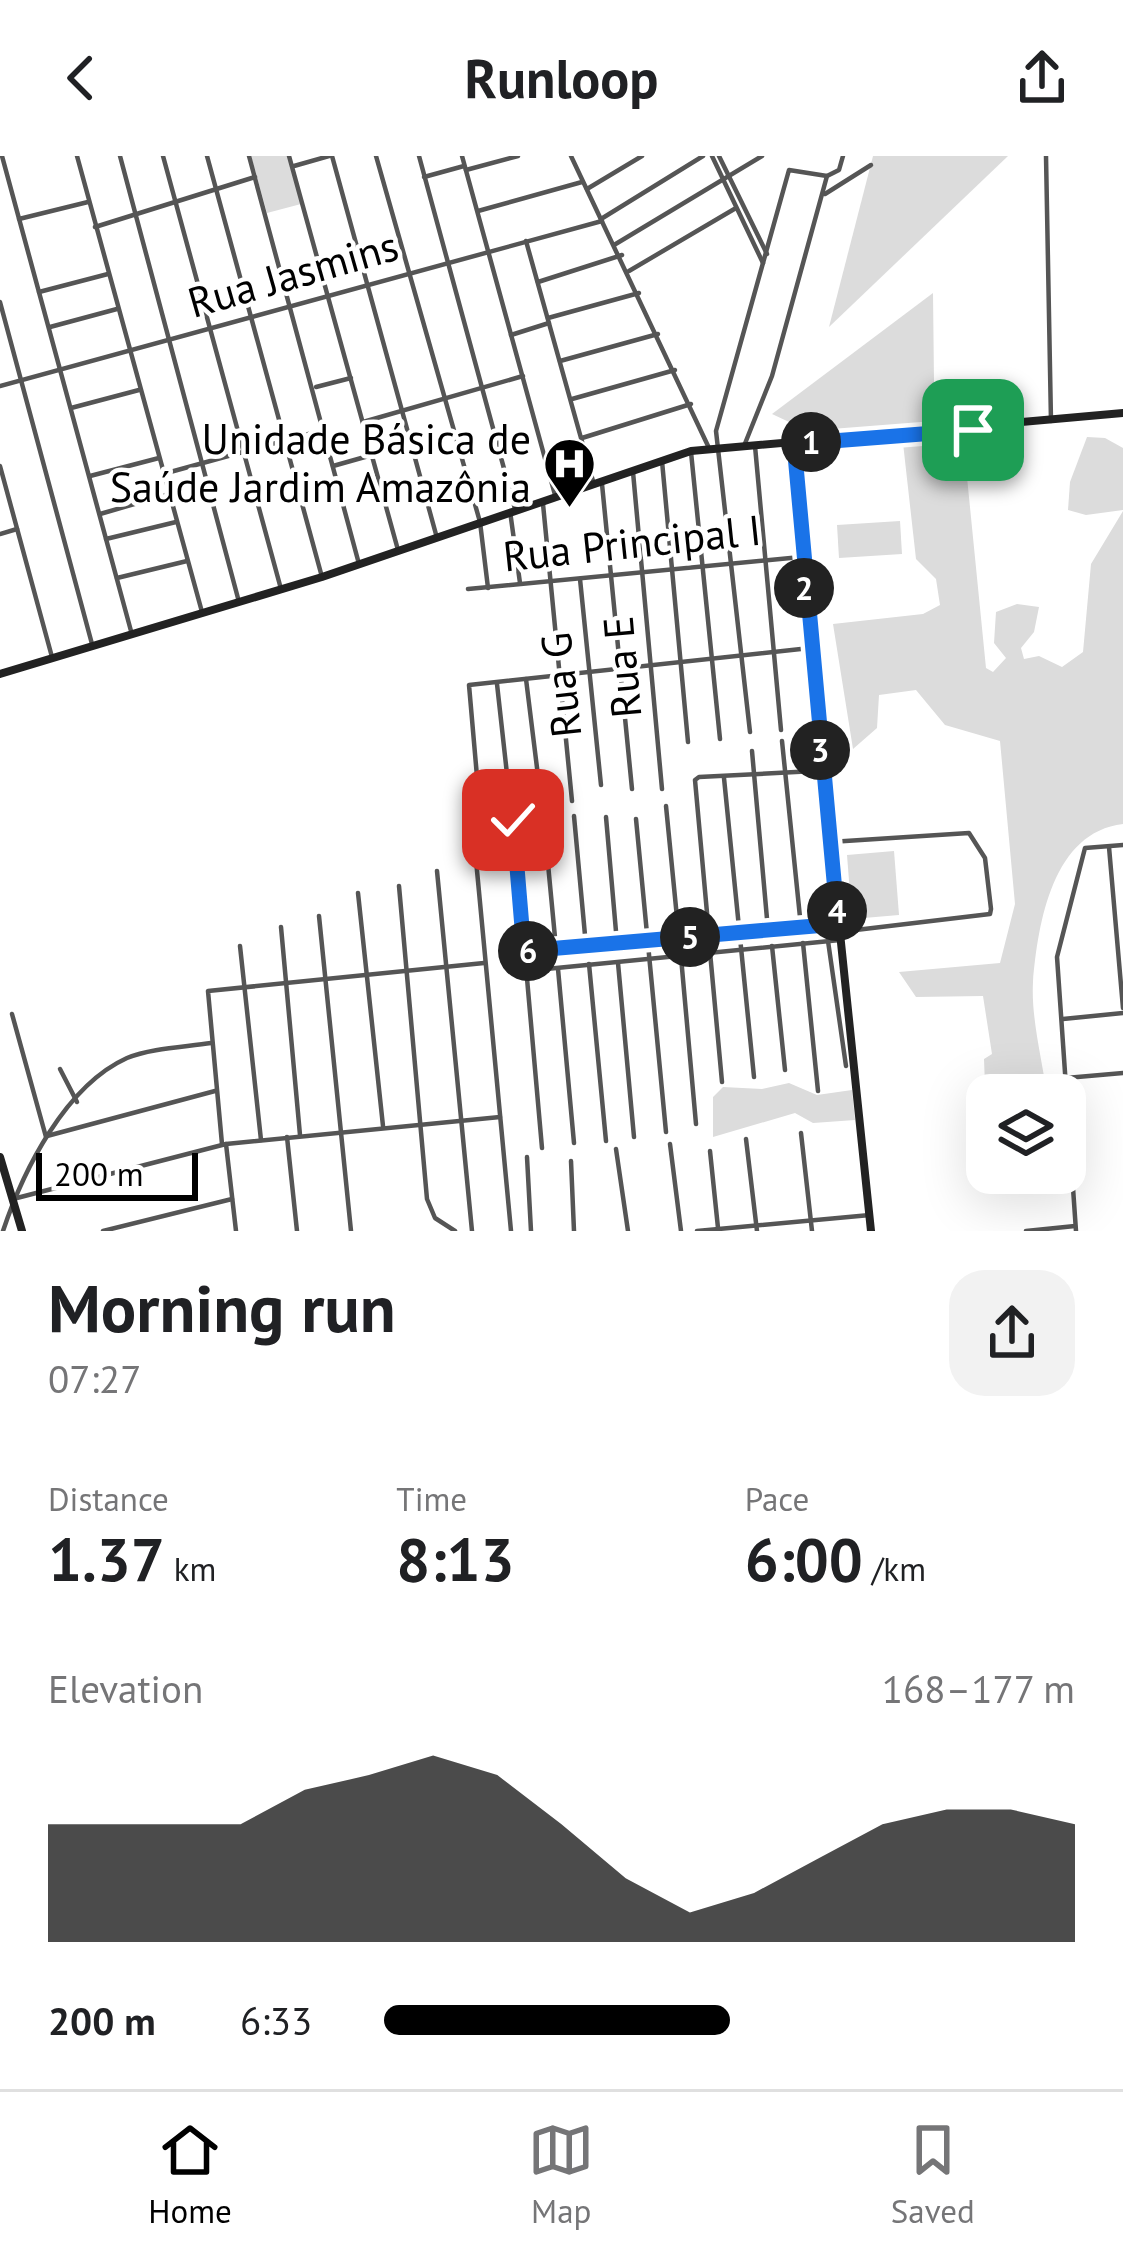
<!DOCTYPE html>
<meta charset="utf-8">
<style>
body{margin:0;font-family:"PT Sans",sans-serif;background:#f2f2f2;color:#202124;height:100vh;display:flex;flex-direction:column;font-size:45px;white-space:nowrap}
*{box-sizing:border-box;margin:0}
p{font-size:39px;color:#757577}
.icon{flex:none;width:66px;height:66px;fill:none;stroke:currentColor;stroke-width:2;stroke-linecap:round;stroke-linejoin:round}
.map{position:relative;height:1075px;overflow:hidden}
.side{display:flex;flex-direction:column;background:#fff;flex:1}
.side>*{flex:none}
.fabs{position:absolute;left:966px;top:918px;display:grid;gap:24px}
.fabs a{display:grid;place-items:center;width:120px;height:120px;border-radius:24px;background:#fff;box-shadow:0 12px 48px #0002;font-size:60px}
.scale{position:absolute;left:36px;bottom:30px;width:162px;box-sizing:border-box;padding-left:12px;border:6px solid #000;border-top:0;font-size:33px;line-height:42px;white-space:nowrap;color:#000;-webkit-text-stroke:9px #fff;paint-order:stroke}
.pin{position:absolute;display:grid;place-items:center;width:102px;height:102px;color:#fff;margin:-51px;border-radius:24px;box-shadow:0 6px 18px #0006}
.km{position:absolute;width:60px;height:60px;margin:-30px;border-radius:50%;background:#222;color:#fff;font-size:33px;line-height:60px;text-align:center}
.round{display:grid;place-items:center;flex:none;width:126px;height:126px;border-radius:36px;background:#f2f2f2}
.summary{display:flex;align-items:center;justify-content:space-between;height:204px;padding:0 48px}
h1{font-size:66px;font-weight:800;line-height:90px}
.figures{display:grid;grid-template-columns:repeat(3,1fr);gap:18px;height:204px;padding:12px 48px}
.figures div{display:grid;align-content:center}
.figures b{font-size:60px;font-weight:800}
.figures small{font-size:33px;font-weight:400}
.figures p{font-size:33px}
.chart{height:336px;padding:24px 48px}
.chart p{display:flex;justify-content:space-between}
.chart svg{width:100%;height:216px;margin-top:12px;fill:#000;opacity:.7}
ul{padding:0 48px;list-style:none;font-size:39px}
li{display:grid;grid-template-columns:192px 144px 1fr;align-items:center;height:90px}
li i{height:30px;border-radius:15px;background:#000}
header{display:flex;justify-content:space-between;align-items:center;height:156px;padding:0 48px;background:#fff;font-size:54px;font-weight:800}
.tab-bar{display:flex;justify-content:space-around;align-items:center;height:168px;border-top:3px solid #e0e0e0;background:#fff;font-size:33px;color:#757577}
.tab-bar a{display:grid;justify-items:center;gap:6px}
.tab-bar .selected{color:#000}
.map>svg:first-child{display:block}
.green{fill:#dcdcdc}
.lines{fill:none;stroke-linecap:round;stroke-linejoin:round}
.street{stroke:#555;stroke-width:4.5}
.secondary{stroke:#222;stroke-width:8}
.route-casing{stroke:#fff;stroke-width:24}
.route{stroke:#1a73e8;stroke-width:15}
.labels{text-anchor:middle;stroke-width:9;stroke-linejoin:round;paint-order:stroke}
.street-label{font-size:42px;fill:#000;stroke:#fff}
.poi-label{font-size:42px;fill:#000;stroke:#fff;text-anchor:end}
</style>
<header><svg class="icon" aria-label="back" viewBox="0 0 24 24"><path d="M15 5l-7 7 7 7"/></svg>Runloop<svg class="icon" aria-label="share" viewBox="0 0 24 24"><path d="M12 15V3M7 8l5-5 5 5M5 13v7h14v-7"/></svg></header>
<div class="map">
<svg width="1123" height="1075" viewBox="0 0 1123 1075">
<rect width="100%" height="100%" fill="#fff"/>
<g class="green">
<path d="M 251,0 L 288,0 L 301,48 L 267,57 Z"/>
<path d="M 873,0 L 1008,0 L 829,171 Z"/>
<path d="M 933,137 L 934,226 L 962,251 L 964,268 L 819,280 L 772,258 Z"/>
<path d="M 963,281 L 986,512 L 993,516 L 1006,502 L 994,487 L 996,456 L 1017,448 L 1039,451 L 1034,476 L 1021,492 L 1024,503 L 1039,500 L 1062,511 L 1083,496 L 1091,408 L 1123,355 L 1123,668 C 1053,676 1038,766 1033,826 C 1031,862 1042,903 1047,939 L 987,939 L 987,984 L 984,903 L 992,898 L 983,840 L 916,841 L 899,816 L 1000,807 L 1015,748 L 1000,585 L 945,569 L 916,534 L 879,539 L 877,572 L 853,593 L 833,468 L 923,458 L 940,449 L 936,423 L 916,403 L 903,287 Z"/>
<path d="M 1087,281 L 1105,282 L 1123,292 L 1123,354 L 1086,359 L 1068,354 L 1070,326 Z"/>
<path d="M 900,365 L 902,398 L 839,402 L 837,369 Z"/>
<path d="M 894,695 L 899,759 L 852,763 L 847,699 Z"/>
<path d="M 789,927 L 817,939 L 852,934 L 855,964 L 813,967 L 795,957 L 713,981 L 713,941 L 723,931 L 762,933 Z"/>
</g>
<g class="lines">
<g class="street">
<path d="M 2,0 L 131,475"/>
<path d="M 77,0 L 202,456"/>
<path d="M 120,0 L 239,446"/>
<path d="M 163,0 L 281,433"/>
<path d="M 207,0 L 322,421"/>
<path d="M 249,0 L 359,408"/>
<path d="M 289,0 L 398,394"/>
<path d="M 332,0 L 437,382"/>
<path d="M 376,0 L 480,366 L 488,432"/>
<path d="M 419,0 L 515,353"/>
<path d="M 462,0 L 555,339"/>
<path d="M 571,0 L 709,292"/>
<path d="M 712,0 L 763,107"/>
<path d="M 719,0 L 767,98"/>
<path d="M 1046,0 L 1051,265"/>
<path d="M 294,10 L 329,0"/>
<path d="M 466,14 L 518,0"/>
<path d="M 424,21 L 464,10"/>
<path d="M 587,33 L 642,0"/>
<path d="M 825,38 L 871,9"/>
<path d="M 478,55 L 582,26"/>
<path d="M 19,63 L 88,46"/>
<path d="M 601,63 L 703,0"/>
<path d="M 95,71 L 255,21"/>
<path d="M 526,85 L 593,325"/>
<path d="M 614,89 L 762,0"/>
<path d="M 629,115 L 736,52"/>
<path d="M 538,126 L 622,99"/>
<path d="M 39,136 L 108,118"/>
<path d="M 0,146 L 92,488"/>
<path d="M 548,162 L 639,137"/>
<path d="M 50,171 L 117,153"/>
<path d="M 511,179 L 549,167"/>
<path d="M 560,205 L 658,178"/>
<path d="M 0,230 L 602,65"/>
<path d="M 316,231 L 351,222"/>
<path d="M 572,243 L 675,214"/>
<path d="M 71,252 L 139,234"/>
<path d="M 363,266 L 523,220"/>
<path d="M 582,282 L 691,248"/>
<path d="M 744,290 L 772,220 L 827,20 L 839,14 L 843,0"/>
<path d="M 755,290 L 781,574"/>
<path d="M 691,296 L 720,583"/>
<path d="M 662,305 L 688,586"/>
<path d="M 0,310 L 52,501"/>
<path d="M 333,310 L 372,299"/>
<path d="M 633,316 L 662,633"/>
<path d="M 163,318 L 323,274"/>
<path d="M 90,320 L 159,302"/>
<path d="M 602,328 L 632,633"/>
<path d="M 543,348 L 572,645"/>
<path d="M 510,355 L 520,427"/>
<path d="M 100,358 L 169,338"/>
<path d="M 0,378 L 17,373"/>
<path d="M 106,383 L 176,366"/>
<path d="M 117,422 L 187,405"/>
<path d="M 580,423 L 601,629"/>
<path d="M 468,433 L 801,401"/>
<path d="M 526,523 L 541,644"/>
<path d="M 497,528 L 511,654"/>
<path d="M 750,576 L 716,275 L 789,14 L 827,20"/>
<path d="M 782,585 L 801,771"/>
<path d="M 752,595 L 768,774"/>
<path d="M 724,622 L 754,921"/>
<path d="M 666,650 L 679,782"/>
<path d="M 480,655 L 469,529 L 810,492"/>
<path d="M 574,660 L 586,790"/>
<path d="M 606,661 L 617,787"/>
<path d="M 636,663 L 666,976"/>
<path d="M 513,664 L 542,992"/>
<path d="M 544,666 L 556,792"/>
<path d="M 830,686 L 969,677 L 985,702 L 991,753 L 990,758 L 839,776"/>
<path d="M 1109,691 L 1123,852"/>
<path d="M 476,704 L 511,1075"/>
<path d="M 437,715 L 472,1075"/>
<path d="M 399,730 L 427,1043 L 435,1062 L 455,1075"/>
<path d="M 358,737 L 383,970"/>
<path d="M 319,760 L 351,1075"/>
<path d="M 281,771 L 300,979"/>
<path d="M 709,779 L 695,624 L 699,621 L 815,615 L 829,747 L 824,769"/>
<path d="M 828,785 L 846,910"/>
<path d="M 803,787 L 818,935"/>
<path d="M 240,790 L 261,984"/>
<path d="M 772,790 L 785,914"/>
<path d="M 524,795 L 838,768"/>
<path d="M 710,796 L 722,926"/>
<path d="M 681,801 L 696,968"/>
<path d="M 618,807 L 634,981"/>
<path d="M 589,808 L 606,985"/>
<path d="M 558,813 L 574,987"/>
<path d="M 526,815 L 840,784"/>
<path d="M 12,858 L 46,981"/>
<path d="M 1063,863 L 1123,857"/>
<path d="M 60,913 L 77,946"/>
<path d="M 1066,922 L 1123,917"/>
<path d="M 801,977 L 812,1075"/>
<path d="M 47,980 L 215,935"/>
<path d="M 287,981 L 297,1075"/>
<path d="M 746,983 L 757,1075"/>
<path d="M 222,988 L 208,835 L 484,807"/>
<path d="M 226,988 L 236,1075"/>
<path d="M 670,988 L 681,1075"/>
<path d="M 616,993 L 628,1075"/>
<path d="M 710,995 L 718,1072"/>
<path d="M 527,1001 L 531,1075"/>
<path d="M 571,1005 L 574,1075"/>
<path d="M 13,1043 L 226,988 L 500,961"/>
<path d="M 3,1075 C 23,1015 65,930 127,902 C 151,892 186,891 211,887"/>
<path d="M 103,1075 L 232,1043"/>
<path d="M 697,1075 L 870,1059"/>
<path d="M 1026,1075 L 1075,1070"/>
<path d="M 1076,1075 L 1057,801 L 1085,692 L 1123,689"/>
</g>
<g class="secondary">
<path d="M 794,288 L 799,383 L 871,1075"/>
<path d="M 0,518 L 322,421 L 691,295 L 1123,257"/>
<path d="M 0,1001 L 22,1075"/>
</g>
</g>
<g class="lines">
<defs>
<path id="route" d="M 513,664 L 524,795 L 838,768 L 794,288 L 973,274"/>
</defs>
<use href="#route" class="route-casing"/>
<use href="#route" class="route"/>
</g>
<defs>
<symbol id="hospital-pin" viewBox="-11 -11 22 30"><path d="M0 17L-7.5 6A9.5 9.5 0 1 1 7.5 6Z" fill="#000" stroke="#fff"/><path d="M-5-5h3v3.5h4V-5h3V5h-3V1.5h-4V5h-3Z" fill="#fff"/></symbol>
</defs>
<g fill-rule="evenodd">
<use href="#hospital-pin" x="540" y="278" width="59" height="81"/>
</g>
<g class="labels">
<g class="street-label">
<text transform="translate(293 118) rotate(-16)" y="15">Rua Jasmins</text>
<text transform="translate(632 387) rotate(-6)" y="15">Rua Principal I</text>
<text transform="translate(622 511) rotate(-95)" y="15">Rua E</text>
<text transform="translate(561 529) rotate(-96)" y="15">Rua G</text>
</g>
<g class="poi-label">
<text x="531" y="298">Unidade Básica de<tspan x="531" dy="48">Saúde Jardim Amazônia</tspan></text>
</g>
</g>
</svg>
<div class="fabs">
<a><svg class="icon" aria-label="layers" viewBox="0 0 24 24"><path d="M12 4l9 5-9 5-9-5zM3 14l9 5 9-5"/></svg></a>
</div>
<div class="scale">200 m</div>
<div class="pin" style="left:973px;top:274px;background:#1e9e55"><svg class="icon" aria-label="arrive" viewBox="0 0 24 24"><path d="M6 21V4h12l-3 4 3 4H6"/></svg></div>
<div class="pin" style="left:513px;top:664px;background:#d93025"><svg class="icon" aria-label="check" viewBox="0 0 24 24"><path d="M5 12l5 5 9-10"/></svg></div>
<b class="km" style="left:811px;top:286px">1</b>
<b class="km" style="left:804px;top:432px">2</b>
<b class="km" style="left:820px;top:594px">3</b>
<b class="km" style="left:837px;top:755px">4</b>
<b class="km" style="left:690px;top:781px">5</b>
<b class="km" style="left:528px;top:795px">6</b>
</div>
<section class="side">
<div class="summary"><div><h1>Morning run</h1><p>07:27</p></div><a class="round"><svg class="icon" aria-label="share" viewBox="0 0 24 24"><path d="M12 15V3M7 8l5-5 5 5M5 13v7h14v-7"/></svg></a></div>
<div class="figures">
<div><p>Distance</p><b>1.37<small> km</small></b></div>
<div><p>Time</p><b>8:13</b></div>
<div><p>Pace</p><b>6:00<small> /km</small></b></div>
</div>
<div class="chart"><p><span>Elevation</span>168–177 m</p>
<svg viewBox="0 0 160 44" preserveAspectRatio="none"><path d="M0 44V20L10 20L20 20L30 20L40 13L50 10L60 6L70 10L80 20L90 31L100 38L110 34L120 27L130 20L140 17L150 17L160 20V44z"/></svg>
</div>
<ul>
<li><b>200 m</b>6:33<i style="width:50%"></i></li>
</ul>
</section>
<nav class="tab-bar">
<a class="selected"><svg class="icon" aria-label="home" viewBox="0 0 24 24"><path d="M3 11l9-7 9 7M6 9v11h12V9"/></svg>Home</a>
<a><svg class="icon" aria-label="map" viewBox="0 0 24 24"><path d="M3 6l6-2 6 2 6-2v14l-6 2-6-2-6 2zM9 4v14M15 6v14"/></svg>Map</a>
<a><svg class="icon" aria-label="saved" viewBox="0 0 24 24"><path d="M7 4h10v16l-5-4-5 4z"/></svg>Saved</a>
</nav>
